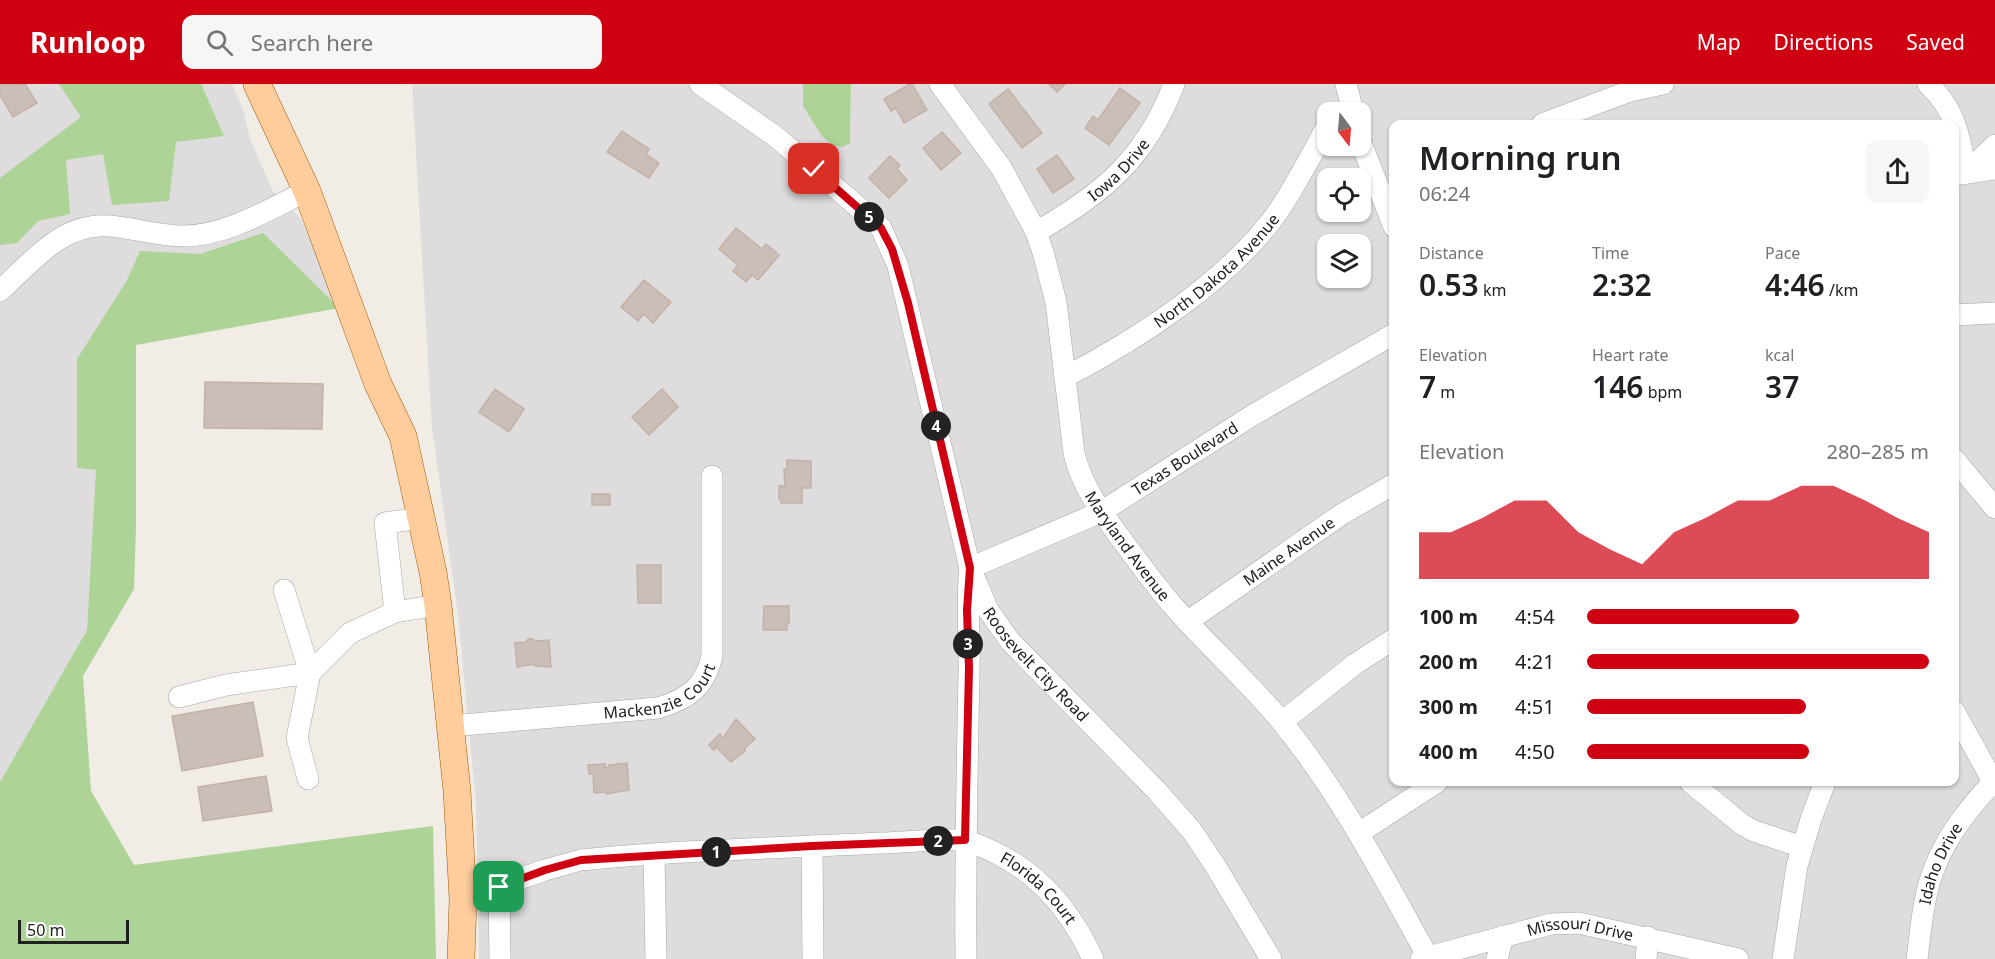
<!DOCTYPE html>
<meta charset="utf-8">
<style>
body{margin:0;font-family:"Noto Sans",sans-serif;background:#f6f6f6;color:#202124;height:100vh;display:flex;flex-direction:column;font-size:22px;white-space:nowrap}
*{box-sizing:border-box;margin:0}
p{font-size:20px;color:#757577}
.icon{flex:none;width:33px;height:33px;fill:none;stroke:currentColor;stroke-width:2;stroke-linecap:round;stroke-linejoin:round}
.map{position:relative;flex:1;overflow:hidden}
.drawer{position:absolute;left:1389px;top:36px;width:570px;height:666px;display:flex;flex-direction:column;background:#fff;border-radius:12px;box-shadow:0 2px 4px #0004}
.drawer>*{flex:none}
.needle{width:39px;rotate:164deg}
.controls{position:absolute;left:1317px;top:18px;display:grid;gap:12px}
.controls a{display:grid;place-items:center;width:54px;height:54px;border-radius:12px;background:#fff;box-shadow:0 2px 4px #0004;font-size:30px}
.scale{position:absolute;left:18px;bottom:15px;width:111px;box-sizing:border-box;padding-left:6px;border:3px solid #202020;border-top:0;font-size:16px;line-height:21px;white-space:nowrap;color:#202020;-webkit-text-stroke:4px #fff;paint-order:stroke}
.pin{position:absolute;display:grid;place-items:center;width:51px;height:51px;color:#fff;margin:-26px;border-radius:12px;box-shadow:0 3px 9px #0006}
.km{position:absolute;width:30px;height:30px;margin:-15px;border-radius:50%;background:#222;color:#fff;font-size:16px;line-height:30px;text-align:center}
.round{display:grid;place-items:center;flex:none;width:63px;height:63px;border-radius:12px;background:#f6f6f6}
.headline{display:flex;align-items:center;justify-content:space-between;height:102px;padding:0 30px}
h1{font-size:33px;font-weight:600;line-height:45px}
.stats{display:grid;grid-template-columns:repeat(3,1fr);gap:9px;height:102px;padding:6px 30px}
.stats div{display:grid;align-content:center}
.stats b{font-size:30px;font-weight:600}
.stats small{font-size:16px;font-weight:400}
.stats p{font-size:16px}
.chart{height:168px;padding:12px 30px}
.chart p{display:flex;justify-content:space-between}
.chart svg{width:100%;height:108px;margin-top:6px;fill:#cf0011;opacity:.7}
ul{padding:0 30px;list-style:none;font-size:20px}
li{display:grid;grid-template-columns:96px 72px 1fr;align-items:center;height:45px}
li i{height:15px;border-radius:8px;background:#cf0011}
header{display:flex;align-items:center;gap:36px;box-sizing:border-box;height:84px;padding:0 30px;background:#cf0011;color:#fff}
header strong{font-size:28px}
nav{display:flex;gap:33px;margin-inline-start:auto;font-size:21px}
.search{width:420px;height:54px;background:#f6f6f6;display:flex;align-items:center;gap:15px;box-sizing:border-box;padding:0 21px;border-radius:12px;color:#757577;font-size:22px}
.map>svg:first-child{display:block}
.residential{fill:#dedcdd;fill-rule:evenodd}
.forest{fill:#add397}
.building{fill:#c9beb8;stroke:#c4b1a6;stroke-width:1.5}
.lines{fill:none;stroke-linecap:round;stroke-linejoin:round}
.minor-casing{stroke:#a7a7a7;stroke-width:22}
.major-casing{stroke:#9b5b00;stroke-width:28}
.minor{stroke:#fff;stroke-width:21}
.major{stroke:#ffcc9c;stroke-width:27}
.route-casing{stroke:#fff;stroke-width:12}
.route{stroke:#cf0011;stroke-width:8}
.labels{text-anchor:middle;stroke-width:6;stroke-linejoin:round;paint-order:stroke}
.street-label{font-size:16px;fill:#202020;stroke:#fff}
</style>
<header>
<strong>Runloop</strong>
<div class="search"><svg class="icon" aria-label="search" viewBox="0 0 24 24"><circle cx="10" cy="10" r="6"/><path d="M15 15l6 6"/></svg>Search here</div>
<nav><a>Map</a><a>Directions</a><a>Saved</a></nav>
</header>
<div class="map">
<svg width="1995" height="875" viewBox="0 0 1995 875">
<rect width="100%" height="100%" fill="#f1ece5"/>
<g class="residential">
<path d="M 0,0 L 232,0 L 244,28 L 250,55 L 273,107 L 301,135 L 339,224 L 263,150 L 200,170 L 140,168 L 126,198 L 77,384 L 97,386 L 87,546 L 0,698 Z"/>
<path d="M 412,0 L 803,0 L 803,22 L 850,58 L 851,0 L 1995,0 L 1995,875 L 479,875 L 476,719 L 458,531 L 432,343 ZM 1328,28 L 1360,28 L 1360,62 L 1328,62 ZM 1394,40 L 1954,40 L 1954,698 L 1394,698 ZM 1328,94 L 1360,94 L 1360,128 L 1328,128 ZM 1328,160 L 1360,160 L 1360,194 L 1328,194 Z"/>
</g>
<g class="forest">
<path d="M 59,0 L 201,0 L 224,52 L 176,58 L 169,117 L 112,121 L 103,70 L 66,76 L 70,130 L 38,137 L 17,159 L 0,161 L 0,94 L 81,33 Z"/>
<path d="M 803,0 L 851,0 L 850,59 L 842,63 L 832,61 L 822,52 L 803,22 Z"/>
<path d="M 263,149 L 339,224 L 136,261 L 136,443 L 134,505 L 83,592 L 91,707 L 134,781 L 433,742 L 436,875 L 0,875 L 0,698 L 87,546 L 96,386 L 77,384 L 77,275 L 126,198 L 140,167 L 200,170 Z"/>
</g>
<g class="building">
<path d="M 0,0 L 25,0 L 37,19 L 13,33 L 0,11 Z"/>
<path d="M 910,0 L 912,0 L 927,26 L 904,39 L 896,24 L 891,27 L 884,15 Z"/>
<path d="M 1049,0 L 1065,0 L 1057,8 Z"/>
<path d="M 1120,4 L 1140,19 L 1109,61 L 1085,44 L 1093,32 L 1098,36 Z"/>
<path d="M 1008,5 L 1042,49 L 1022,64 L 989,20 Z"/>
<path d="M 622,47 L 649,65 L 646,70 L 659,79 L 649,94 L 607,68 Z"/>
<path d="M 942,48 L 961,69 L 941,86 L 923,64 Z"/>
<path d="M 1057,71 L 1074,95 L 1053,109 L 1037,85 Z"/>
<path d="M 890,72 L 900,81 L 897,85 L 907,96 L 889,114 L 869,94 Z"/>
<path d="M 736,144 L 762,165 L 766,160 L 779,171 L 758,196 L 752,191 L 746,198 L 733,187 L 738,181 L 719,165 Z"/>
<path d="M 644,196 L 671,218 L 653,239 L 644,230 L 638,237 L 621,223 Z"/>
<path d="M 205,298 L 323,300 L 322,345 L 204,344 Z"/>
<path d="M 495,305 L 524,325 L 509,348 L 479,328 Z"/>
<path d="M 662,305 L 678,323 L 649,351 L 632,333 Z"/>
<path d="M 787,376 L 811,377 L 811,404 L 802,404 L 802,419 L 781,419 L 781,415 L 779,415 L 779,402 L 785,402 L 784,385 L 787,385 Z"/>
<rect x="592" y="410" width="18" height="11"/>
<path d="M 637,481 L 661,481 L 661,519 L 638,519 Z"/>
<path d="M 764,522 L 789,522 L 789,539 L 787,539 L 787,546 L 763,546 Z"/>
<path d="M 528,555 L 533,555 L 535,557 L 549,556 L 551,583 L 535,582 L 535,580 L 517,583 L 515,559 L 526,558 Z"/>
<path d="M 253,618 L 263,672 L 182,687 L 172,632 Z"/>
<path d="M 736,635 L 755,655 L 745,664 L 745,667 L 731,678 L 716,663 L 714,666 L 709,661 L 720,650 L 723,654 Z"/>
<path d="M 627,679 L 629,706 L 607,710 L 605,708 L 594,709 L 593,690 L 589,690 L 588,681 L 605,680 L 605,684 L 609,683 L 609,681 Z"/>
<path d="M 266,692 L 272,727 L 203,737 L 198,703 Z"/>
</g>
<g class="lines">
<defs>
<g id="minor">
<path id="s1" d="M 700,0 L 775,52 L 857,122 L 881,144 L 898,182 L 970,484 L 988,526 L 1010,557 L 1156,706 L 1192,747 L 1216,783 L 1271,875"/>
<path id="s2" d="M 940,0 L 1002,85 L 1036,148 L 1043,168 L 1056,218 L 1074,369 C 1082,403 1101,428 1122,456 C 1139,479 1156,503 1175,524 C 1209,563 1248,597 1281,637 C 1340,709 1383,792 1428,873"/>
<path d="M 1346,0 L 1353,28"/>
<path d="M 1928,0 C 1956,26 1960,53 1966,89"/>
<path d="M 1542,40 L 1630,7 L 1663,0"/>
<path d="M 1360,56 L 1394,143"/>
<path d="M 1966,89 L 1995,61"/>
<path d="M 1954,91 L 1995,85"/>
<path id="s3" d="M 1036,148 C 1103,110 1146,74 1174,0"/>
<path d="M 0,207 C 33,177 62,138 110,142 C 134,144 159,152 183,152 C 227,152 269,125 307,107"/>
<path d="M 1954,231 L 1995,229"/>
<path id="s4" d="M 1065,293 C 1137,256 1226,198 1275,132 C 1295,104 1311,71 1328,41"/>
<path d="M 1954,375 L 1995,424"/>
<path d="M 421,434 L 385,439 L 395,528 L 438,521"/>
<path id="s5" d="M 1187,538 L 1342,430 L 1394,400"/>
<path d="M 179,613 L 226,601 L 310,589 L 284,506"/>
<path d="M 1954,627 L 1995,701"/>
<path d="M 1282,638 L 1355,580 L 1394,555"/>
<path id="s6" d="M 451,642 L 658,624 C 688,615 705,603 712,572 L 712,392"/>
<path d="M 308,695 L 297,654 L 310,589 L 350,549 L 395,528"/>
<path d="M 1690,698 L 1743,741 L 1754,747 L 1802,763"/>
<path d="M 1359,749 L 1437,698"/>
<path d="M 812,762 L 813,875"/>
<path d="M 654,771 L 656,875"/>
<path d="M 499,803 L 500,875"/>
<path id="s7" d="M 463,815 L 545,786 L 581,776 C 680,766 781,764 881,759 C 898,759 955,753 967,757 C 1029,778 1066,817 1093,875"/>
<path id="s8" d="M 966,875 C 965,780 967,685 969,590 C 970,554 966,519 970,484 L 1101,428 L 1253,331 L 1394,250"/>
<path id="s9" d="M 1421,875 L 1551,840 L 1579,839 L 1738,875"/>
<path d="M 1497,875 L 1503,852"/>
<path d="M 1646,875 L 1648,853"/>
<path d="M 1783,875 L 1797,782 L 1811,735 L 1825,698"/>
<path id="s10" d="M 1917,875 C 1921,845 1923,813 1934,785 C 1947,751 1969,724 1993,698"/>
</g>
<path id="major" d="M 257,0 L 307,107 L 378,300 L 403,352 L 433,488 L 438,521 L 457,707 L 463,815 L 461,875"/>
</defs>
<use href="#minor" class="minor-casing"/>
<use href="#major" class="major-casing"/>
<use href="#minor" class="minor"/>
<use href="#major" class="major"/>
</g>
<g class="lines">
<defs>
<path id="route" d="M 499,803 L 545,786 L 581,776 L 812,762 L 965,756 L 969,584 L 967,526 L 970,484 L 908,219 L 892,165 L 881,144 L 814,85"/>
</defs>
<use href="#route" class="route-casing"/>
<use href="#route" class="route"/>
</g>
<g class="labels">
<g class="street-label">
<text dy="6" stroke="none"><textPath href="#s3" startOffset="104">Iowa Drive</textPath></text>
<text dy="6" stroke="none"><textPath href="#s4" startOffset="186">North Dakota Avenue</textPath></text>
<text dy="6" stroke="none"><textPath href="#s8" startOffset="633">Texas Boulevard</textPath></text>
<text dy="6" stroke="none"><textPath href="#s2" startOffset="510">Maryland Avenue</textPath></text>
<text dy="6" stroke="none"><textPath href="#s5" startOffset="124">Maine Avenue</textPath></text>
<text dy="6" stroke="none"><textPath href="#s1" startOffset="702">Roosevelt City Road</textPath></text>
<text dy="6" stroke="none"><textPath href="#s6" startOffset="216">Mackenzie Court</textPath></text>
<text dy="6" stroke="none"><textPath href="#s10" startOffset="99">Idaho Drive</textPath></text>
<text dy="6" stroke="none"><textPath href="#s7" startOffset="598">Florida Court</textPath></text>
<text dy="6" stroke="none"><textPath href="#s9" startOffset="164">Missouri Drive</textPath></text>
</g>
</g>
</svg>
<div class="controls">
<a><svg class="needle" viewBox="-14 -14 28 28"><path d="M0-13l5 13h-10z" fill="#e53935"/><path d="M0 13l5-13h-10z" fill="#757577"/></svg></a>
<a><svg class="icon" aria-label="locate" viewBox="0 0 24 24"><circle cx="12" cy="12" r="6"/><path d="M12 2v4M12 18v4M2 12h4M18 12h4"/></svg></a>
<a><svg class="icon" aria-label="layers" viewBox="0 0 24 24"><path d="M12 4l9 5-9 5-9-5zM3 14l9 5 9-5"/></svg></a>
</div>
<div class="scale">50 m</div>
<div class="pin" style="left:499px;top:803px;background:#1e9e55"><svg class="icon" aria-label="arrive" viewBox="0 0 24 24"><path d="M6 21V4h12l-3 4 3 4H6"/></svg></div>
<div class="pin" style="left:814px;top:85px;background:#d93025"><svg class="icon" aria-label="check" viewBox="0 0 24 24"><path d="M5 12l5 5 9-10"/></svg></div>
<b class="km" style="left:716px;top:768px">1</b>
<b class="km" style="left:938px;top:757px">2</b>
<b class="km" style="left:968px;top:560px">3</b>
<b class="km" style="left:936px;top:342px">4</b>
<b class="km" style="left:869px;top:133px">5</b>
<section class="drawer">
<div class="headline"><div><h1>Morning run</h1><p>06:24</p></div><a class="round"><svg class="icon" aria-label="share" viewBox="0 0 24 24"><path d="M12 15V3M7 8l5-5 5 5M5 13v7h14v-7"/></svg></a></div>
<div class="stats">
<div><p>Distance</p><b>0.53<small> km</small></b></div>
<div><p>Time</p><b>2:32</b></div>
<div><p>Pace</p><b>4:46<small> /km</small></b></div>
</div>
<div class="stats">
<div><p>Elevation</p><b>7<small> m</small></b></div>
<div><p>Heart rate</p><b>146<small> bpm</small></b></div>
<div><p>kcal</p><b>37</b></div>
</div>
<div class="chart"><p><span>Elevation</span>280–285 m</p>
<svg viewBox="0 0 160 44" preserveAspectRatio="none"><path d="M0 44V25L10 25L20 19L30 12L40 12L50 25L60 32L70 38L80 25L90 19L100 12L110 12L120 6L130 6L140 12L150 19L160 25V44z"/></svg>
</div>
<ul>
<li><b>100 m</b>4:54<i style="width:62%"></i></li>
<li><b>200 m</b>4:21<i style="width:100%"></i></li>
<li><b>300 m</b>4:51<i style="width:64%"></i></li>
<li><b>400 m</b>4:50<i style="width:65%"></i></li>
</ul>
</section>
</div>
